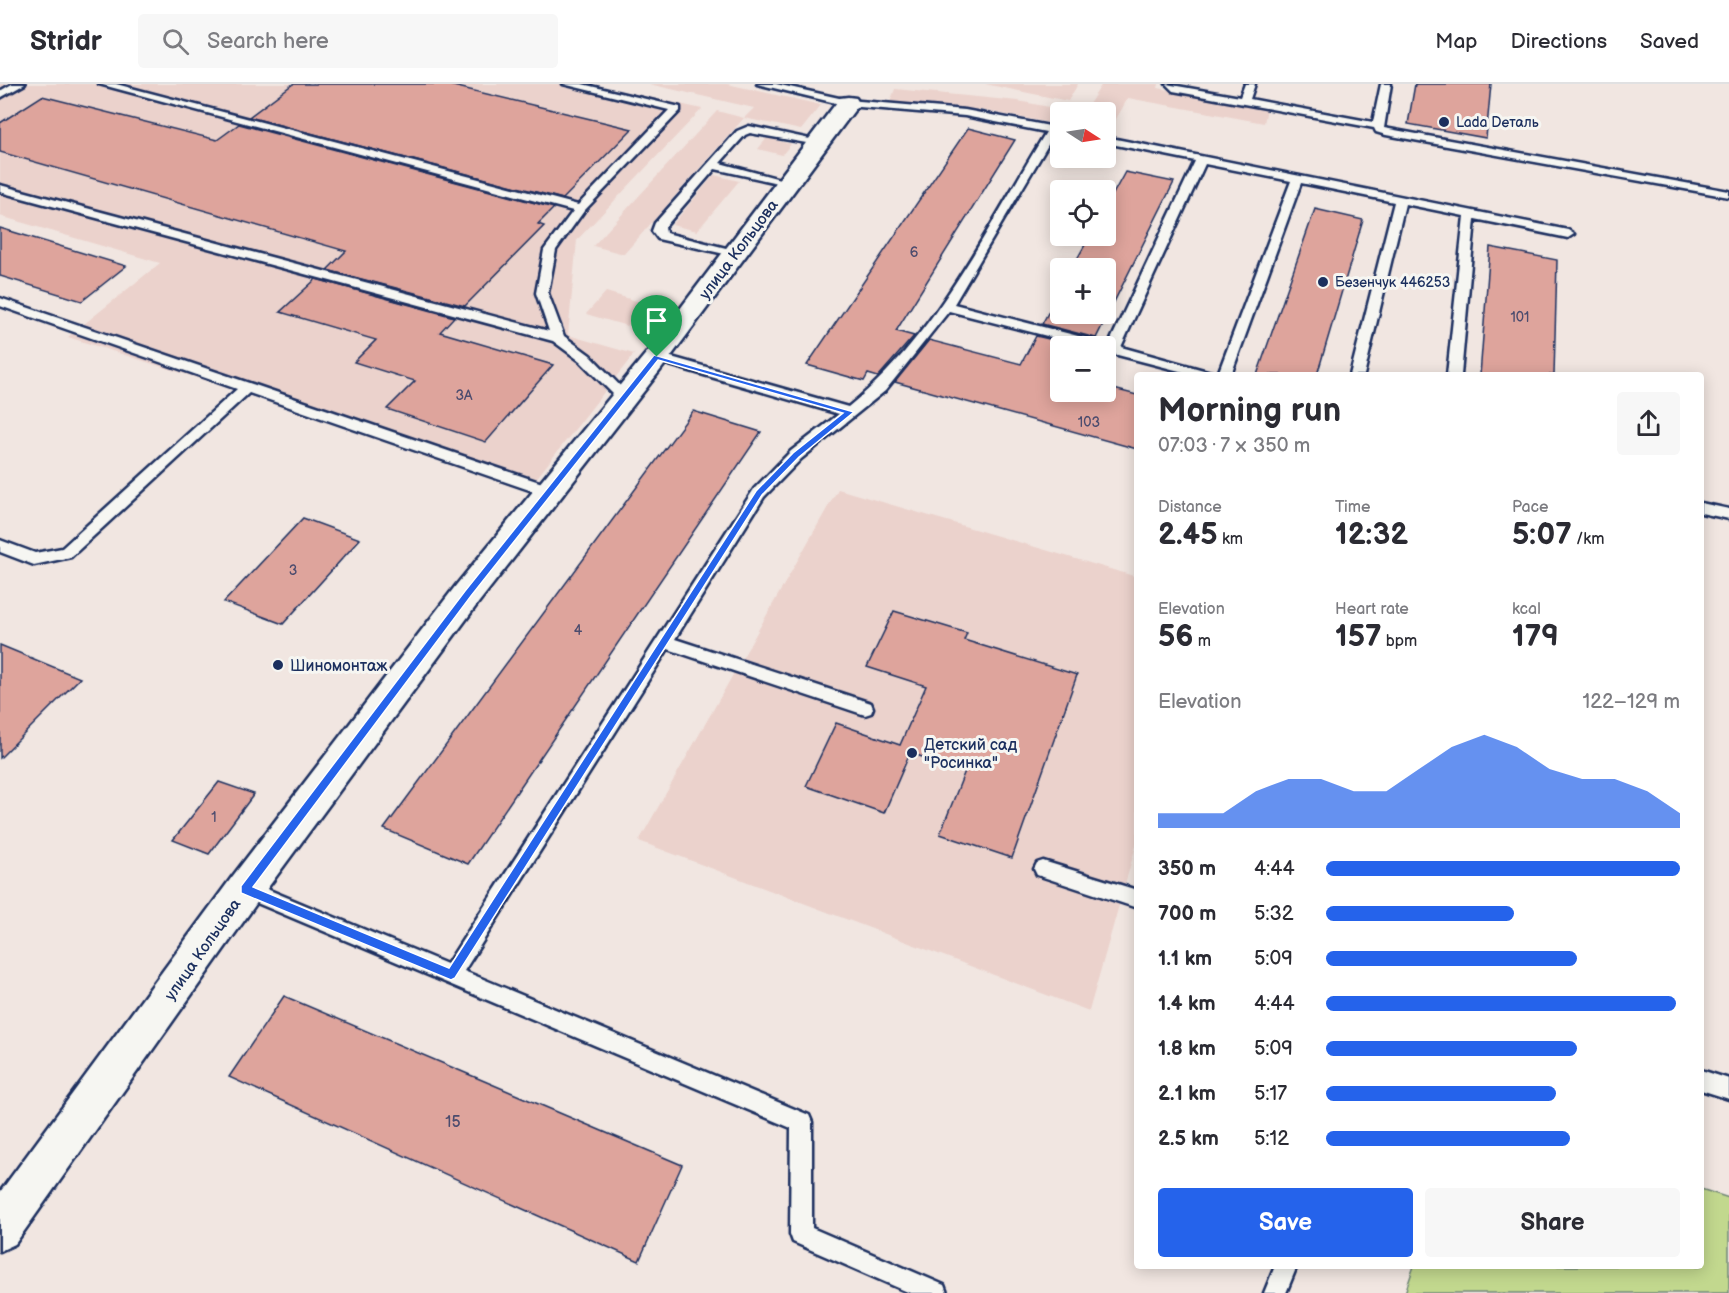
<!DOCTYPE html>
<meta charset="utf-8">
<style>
body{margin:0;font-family:"Balsamiq Sans",sans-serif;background:#f7f7f7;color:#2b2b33;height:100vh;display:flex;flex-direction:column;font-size:22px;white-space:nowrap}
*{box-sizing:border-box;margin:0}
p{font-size:20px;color:#7c7c81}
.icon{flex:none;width:33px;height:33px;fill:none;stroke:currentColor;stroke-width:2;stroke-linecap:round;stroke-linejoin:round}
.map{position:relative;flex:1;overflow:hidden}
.drawer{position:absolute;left:1134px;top:288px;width:570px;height:897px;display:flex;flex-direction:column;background:#fff;border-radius:6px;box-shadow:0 3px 15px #0003}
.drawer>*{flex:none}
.needle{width:39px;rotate:102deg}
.tools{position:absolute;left:1050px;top:18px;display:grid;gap:12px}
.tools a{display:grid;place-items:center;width:66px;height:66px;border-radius:6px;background:#fff;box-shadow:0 3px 15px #0003;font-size:30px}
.pin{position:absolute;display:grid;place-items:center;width:51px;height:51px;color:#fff;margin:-62px -26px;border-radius:50% 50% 50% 0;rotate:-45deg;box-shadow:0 0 6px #0007}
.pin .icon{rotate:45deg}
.round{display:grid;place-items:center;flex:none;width:63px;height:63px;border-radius:6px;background:#f7f7f7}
.head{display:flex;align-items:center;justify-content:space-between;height:102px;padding:0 24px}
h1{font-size:33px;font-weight:700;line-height:45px}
.metrics{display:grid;grid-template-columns:repeat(3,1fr);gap:9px;height:102px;padding:6px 24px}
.metrics div{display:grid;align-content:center}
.metrics b{font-size:30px;font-weight:700}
.metrics small{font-size:16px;font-weight:400}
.metrics p{font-size:16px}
.chart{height:168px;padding:12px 24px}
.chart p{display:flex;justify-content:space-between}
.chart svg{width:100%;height:108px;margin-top:6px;fill:#2563eb;opacity:.7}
.cta{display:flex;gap:12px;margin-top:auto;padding:12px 24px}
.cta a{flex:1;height:69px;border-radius:6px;background:#2563eb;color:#fff;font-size:24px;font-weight:700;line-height:69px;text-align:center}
.cta a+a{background:#f7f7f7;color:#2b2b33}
ul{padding:0 24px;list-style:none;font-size:20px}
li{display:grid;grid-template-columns:96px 72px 1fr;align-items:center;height:45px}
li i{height:15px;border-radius:8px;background:#2563eb}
header{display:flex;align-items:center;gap:36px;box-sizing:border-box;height:84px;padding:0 30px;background:#fff;border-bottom:2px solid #e1e1e2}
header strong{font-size:28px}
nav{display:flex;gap:33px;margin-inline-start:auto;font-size:21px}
.search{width:420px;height:54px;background:#f7f7f7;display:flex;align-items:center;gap:15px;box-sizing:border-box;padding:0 21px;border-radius:6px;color:#7c7c81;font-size:22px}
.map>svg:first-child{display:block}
.built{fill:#ebd2cc}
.green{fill:#c2d88e;stroke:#6e8476;stroke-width:1.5}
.building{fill:#dea49c;stroke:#1b2f5e;stroke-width:1.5}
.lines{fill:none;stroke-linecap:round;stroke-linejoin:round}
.lane-casing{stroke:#1b2f5e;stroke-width:5}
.street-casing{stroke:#1b2f5e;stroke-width:5}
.lane{fill:#f6f6f2;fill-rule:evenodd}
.street{fill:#f6f6f2;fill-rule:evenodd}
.route{fill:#2563eb;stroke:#fff;stroke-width:1.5;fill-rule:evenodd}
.poi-dot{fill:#1b2f5e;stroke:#f6f6f2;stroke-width:2}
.labels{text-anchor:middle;stroke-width:6;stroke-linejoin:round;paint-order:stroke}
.far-poi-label{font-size:14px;fill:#1b2f5e;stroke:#f6f6f2;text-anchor:start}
.number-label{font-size:14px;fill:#4c4c6e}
.street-label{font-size:16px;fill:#1b2f5e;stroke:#f6f6f2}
.poi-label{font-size:16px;fill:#1b2f5e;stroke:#f6f6f2;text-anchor:start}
.near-number-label{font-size:16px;fill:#4c4c6e}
</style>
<header>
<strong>Stridr</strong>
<div class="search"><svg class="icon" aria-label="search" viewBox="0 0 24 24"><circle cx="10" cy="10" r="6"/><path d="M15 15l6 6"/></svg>Search here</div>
<nav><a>Map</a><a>Directions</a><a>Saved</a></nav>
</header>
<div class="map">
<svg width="1729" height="1209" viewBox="0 0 1729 1209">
<rect width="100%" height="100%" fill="#f1e6e1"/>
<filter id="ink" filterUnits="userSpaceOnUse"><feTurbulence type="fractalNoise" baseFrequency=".0167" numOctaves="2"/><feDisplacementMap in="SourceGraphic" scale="12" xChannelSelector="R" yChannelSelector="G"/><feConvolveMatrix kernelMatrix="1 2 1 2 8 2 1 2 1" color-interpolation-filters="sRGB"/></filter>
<g filter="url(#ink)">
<g class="built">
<path d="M 0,0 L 591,0 L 702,25 L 577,156 L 568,251 L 634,270 L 532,400 L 68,253 L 160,179 L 0,132 Z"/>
<path d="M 649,0 L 727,0 L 821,21 L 801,46 L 744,34 L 624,170 L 593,162 L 717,27 L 744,34 L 754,24 Z"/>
<path d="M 985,0 L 1078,0 L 1068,17 Z"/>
<path d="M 1102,0 L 1159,0 L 1158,4 L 1267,25 L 1264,39 L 1128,14 L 1107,51 L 1106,28 L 1084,28 Z"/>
<path d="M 895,5 L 1018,17 L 1075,28 L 1060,28 L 1060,41 L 981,26 L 890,18 Z"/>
<path d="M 767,54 L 791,60 L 782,71 L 758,65 Z"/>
<path d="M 714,91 L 739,97 L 697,147 L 672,141 Z"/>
<path d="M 606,208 L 647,220 L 627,242 L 586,230 Z"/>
<path d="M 838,405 L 1137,493 L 1137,758 L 1089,927 L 639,757 Z"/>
</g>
<path class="green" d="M 1701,1105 L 1729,1114 L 1729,1209 L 1405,1209 L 1414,1182 L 1701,1182 Z"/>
<g class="building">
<path d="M 293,0 L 445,0 L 632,45 L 563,115 L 249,33 Z"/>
<path d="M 1415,0 L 1491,0 L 1486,54 L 1408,40 Z"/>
<path d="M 42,12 L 217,56 L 239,40 L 554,124 L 538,140 L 544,142 L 465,222 L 327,186 L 346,167 L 0,68 L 0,39 Z"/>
<path d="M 968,44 L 1015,56 L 896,247 L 914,252 L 878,293 L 868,290 L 864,297 L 807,281 Z"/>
<path d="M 1125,88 L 1174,98 L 1096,254 L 1042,240 L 1060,207 L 1060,230 L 1106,230 L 1106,184 L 1072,184 L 1090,152 L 1106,152 L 1106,123 Z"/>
<path d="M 1315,125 L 1363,136 L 1317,291 L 1257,291 Z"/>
<path d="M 0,144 L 126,182 L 82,217 L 0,192 Z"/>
<path d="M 1490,163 L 1557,176 L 1554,291 L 1480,291 Z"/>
<path d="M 316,195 L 454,233 L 440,248 L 553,281 L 486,358 L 387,325 L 415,297 L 354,278 L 376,256 L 280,228 Z"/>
<path d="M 1036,252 L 1079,262 L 1060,262 L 1060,308 L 1106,308 L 1106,303 L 1137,311 L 1137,365 L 895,298 L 929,256 L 1021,280 Z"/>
<path d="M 693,327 L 761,348 L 468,780 L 384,745 Z"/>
<path d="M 303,434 L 360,455 L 283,540 L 224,518 Z"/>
<path d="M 894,527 L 967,549 L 964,556 L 1077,591 L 1012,774 L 940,750 L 965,687 L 910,669 L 884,729 L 806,702 L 836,639 L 900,661 L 926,602 L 867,583 Z"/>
<path d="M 0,561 L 80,594 L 0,674 Z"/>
<path d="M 219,698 L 254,710 L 209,770 L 173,756 Z"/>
<path d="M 284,912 L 682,1081 L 639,1177 L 229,993 Z"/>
</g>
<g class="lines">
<defs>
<g id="lane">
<path d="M 12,0 L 25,0 L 0,14 L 0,7 Z"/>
<path d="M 99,0 L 116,0 L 578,121 L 669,26 L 563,0 L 582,0 L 680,23 L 680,27 L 584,127 L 556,166 L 548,209 L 564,252 L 590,271 L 631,313 L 624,318 L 619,316 L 580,277 L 553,257 L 0,108 L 0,101 L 549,247 L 536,209 L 544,166 L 573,127 Z"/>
<path d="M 757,0 L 776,0 L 848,16 L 965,26 L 1060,44 L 1060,50 L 1055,49 L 954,220 L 1109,260 L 1195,77 L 1106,59 L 1106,53 L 1568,146 L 1574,150 L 1568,154 L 1475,135 L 1461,291 L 1447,291 L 1464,132 L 1405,120 L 1364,291 L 1350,291 L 1394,118 L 1301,99 L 1231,291 L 1195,291 L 1106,268 L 1106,262 L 1086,262 L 949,227 L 885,307 L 801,375 L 764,413 L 675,555 L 871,619 L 873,624 L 871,629 L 865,631 L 668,565 L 464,887 L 809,1031 L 812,1038 L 812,1144 L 944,1201 L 947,1209 L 910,1209 L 793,1158 L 790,1150 L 791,1044 L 238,811 L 236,805 L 238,799 L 245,796 L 447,880 L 754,405 L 791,367 L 839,330 L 652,276 L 652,270 L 657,269 L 848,323 C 936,253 988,142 1046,48 L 965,32 L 848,22 ZM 1205,80 L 1291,97 L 1218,290 L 1121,263 Z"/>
<path d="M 1166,0 L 1240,13 L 1245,0 L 1255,0 L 1250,15 L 1373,38 L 1381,0 L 1391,0 L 1384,44 L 1729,107 L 1729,113 L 1386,51 L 1376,48 L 1374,44 L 1173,7 Z"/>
<path d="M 749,42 L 824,58 L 818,61 L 750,49 L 745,51 L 720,79 L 791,98 L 791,102 L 715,85 L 665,143 L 666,149 L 738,167 L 738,173 L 658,155 L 652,147 L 655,139 L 737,47 Z"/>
<path d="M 0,214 L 554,403 L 556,407 L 549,412 L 544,411 L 249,309 L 71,473 L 34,481 L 0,468 L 0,456 L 35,469 L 62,464 L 237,305 L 0,222 Z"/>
<path d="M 1701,419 L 1729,425 L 1729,435 L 1701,429 Z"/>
<path d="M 1043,777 L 1137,806 L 1137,824 L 1037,791 L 1034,785 L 1037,779 Z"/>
<path d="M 1701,986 L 1729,995 L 1729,1015 L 1701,1006 Z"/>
<path d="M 1275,1182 L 1297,1182 L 1286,1209 L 1264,1209 Z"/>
</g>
<path id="street" d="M 848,13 L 856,14 L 859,19 L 856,24 L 666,279 L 479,518 L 258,817 L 15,1160 L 0,1167 L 0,1108 L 232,793 L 457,500 L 648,267 L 840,14 Z"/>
</defs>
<use href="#lane" class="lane-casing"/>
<use href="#street" class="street-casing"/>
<use href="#lane" class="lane"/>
<use href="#street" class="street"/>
</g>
</g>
<path class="route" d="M 654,271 L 854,328 L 799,373 L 762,411 L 455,894 L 451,896 L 241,809 L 241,802 L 465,507 ZM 658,276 L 843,329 L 793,369 L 756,407 L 449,884 L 253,803 L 471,512 Z"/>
<g class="poi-dot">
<circle cx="1444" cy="38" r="6"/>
<circle cx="1323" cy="198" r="6"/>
<circle cx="278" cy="581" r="6"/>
<circle cx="912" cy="669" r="6"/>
</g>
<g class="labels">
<g class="far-poi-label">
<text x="1456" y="43">Lada Dеталь</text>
<text x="1335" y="203">Безенчук 446253</text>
</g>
<g class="number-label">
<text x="914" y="173">6</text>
<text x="1520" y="238">101</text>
<text x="464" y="316">3А</text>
<text x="1089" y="343">103</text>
<text x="293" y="491">3</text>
<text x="578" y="551">4</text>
<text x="214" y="738">1</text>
</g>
<g class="street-label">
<text transform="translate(738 165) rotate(-53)" y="6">улица Кольцова</text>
<text transform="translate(202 865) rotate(-55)" y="6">улица Кольцова</text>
</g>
<g class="poi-label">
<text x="290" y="587">Шиномонтаж</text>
<text x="924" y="666">Детский сад<tspan x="924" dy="18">"Росинка"</tspan></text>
</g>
<g class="near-number-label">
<text x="453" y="1043">15</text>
</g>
</g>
</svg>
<div class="tools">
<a><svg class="needle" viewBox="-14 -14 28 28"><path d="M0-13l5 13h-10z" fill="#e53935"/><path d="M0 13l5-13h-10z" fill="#7c7c81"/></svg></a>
<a><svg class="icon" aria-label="locate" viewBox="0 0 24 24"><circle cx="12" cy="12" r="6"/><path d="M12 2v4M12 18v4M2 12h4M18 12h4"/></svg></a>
<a>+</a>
<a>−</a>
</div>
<div class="pin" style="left:657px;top:273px;background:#1e9e55"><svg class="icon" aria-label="arrive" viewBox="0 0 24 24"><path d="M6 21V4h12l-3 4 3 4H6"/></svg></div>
<section class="drawer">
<div class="head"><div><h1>Morning run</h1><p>07:03 · 7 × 350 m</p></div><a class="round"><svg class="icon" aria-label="share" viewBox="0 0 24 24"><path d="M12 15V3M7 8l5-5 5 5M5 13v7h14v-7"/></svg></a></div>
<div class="metrics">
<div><p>Distance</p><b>2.45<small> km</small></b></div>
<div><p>Time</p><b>12:32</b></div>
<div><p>Pace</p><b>5:07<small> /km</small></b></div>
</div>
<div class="metrics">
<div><p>Elevation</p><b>56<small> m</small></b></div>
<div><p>Heart rate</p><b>157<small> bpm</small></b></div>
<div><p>kcal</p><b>179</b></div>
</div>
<div class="chart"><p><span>Elevation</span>122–129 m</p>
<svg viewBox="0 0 160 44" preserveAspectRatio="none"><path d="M0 44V38L10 38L20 38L30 29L40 24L50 24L60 29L70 29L80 20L90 11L100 6L110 11L120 20L130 24L140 24L150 29L160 38V44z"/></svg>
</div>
<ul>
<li><b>350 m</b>4:44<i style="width:100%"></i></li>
<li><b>700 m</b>5:32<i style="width:53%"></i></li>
<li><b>1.1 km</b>5:09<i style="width:71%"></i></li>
<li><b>1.4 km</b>4:44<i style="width:99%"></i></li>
<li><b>1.8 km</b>5:09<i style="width:71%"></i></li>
<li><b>2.1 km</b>5:17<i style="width:65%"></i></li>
<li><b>2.5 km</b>5:12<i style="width:69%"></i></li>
</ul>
<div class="cta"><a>Save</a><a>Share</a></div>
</section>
</div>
